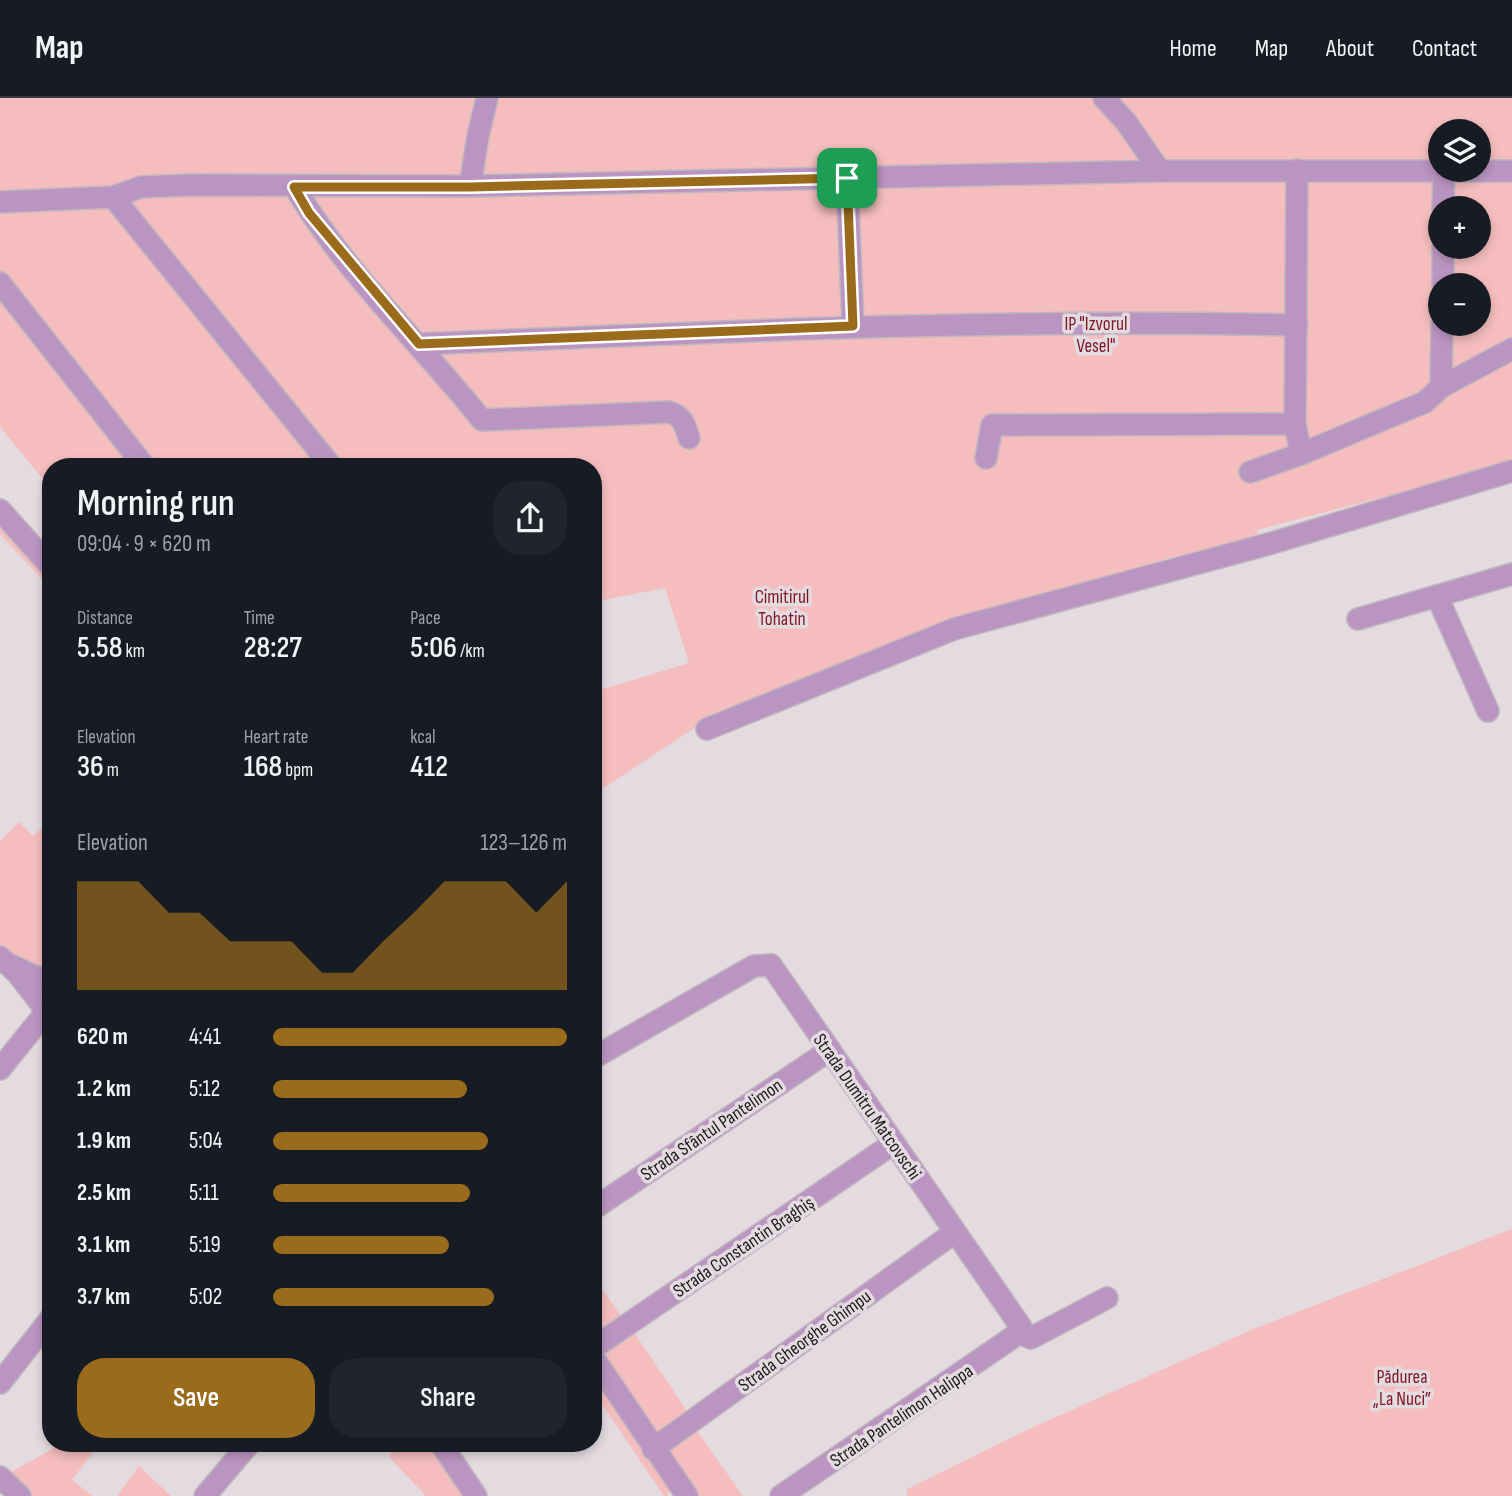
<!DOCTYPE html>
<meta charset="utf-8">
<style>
body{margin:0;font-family:"Sofia Sans Condensed",sans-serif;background:#20242c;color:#f1f3f6;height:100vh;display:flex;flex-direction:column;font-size:26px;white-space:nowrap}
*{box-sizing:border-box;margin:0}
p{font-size:23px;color:#9ea1a6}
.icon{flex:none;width:38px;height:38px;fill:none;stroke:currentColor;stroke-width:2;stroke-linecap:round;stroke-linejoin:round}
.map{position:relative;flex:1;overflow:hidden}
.panel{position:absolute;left:42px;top:360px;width:560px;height:994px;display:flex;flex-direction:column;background:#171b24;border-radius:28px;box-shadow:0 4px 10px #0003}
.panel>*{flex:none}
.buttons{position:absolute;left:1428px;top:21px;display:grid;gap:14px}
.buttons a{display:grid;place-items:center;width:63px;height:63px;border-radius:50%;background:#171b24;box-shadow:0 4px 10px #0003;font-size:35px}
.pin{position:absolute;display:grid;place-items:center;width:60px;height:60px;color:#fff;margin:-30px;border-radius:14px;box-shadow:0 4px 10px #0006}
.round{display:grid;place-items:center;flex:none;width:74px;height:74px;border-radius:28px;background:#20242c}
.head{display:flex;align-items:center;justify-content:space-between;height:119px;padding:0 35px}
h1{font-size:38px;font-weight:600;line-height:52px}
.metrics{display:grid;grid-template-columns:repeat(3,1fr);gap:10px;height:119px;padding:7px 35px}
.metrics div{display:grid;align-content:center}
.metrics b{font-size:30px;font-weight:600}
.metrics small{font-size:19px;font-weight:400}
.metrics p{font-size:19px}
.chart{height:196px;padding:14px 35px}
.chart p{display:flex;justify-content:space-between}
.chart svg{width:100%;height:126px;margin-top:7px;fill:#996b1b;opacity:.7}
.cta{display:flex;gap:14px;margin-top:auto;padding:14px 35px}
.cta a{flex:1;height:80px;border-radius:28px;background:#996b1b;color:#fff;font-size:28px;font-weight:600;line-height:80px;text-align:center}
.cta a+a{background:#20242c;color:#f1f3f6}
ul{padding:0 35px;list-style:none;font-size:23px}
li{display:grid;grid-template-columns:112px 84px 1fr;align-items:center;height:52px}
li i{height:18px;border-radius:9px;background:#996b1b}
header{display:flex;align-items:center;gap:42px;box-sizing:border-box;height:98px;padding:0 35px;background:#171b24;border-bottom:2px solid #363941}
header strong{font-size:33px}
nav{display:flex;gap:38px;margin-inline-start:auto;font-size:24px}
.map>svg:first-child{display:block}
.green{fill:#f5bdbd;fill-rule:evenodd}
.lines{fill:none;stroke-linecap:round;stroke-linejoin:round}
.minor-casing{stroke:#c0b8be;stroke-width:24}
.minor{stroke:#bb95c1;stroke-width:21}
.route-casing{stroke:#fff;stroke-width:14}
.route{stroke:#996b1b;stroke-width:9}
.labels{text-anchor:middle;stroke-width:7;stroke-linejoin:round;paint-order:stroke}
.park-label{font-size:19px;fill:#7e1626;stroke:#e4dbe1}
.street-label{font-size:19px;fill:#1d1a1c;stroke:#e4dbe1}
</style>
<header>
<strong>Map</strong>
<nav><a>Home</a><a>Map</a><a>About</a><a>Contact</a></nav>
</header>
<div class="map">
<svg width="1512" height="1398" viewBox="0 0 1512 1398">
<rect width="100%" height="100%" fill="#e4dbe1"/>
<g class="green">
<path d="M 0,0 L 1512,0 L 1512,363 L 1459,379 L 1257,432 L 1257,438 L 1169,460 L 1028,501 L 705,623 L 593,697 L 593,594 L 689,565 L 665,490 L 593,504 L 593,369 L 51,369 L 51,391 L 0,329 ZM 1440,33 L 1479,33 L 1479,72 L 1440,72 ZM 1440,110 L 1479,110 L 1479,149 L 1440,149 ZM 1440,187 L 1479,187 L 1479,226 L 1440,226 Z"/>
<path d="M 0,420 L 51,479 L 51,491 L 0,436 Z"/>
<path d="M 51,722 L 51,876 L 0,852 L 0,743 L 19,724 L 33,738 Z"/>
<path d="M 1512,1131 L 1512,1398 L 907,1398 L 907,1391 L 1029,1331 L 1256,1230 Z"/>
<path d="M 593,1177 L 620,1217 L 593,1236 Z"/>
<path d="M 633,1233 L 689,1316 L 658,1338 L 600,1255 Z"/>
<path d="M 593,1269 L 673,1389 L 667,1398 L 664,1398 L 593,1293 Z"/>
<path d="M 695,1330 L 743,1398 L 697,1398 L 665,1351 Z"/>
<path d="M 61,1346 L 99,1346 L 72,1382 L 93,1398 L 29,1398 L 6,1377 Z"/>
<path d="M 398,1346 L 450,1346 L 485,1398 L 426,1398 L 389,1359 Z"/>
<path d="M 139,1368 L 171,1398 L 117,1398 Z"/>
</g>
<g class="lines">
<defs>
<g id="minor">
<path d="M 1104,0 L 1126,24 L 1160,73"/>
<path d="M 1297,72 L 1295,326 L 1301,356"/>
<path d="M 847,81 L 853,228"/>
<path d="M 294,88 C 343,172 421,246 482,322 L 669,314 C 683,318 685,327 689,340"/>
<path d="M 470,88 L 478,38 L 487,0"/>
<path d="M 113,99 L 332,369"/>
<path d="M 0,104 L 113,99 L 141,89 L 190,87 L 470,88 L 1160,73 L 1512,73"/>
<path d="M 1443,110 L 1444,73"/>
<path d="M 0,185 L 145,369"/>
<path d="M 1443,187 L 1443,149"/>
<path d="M 419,246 C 712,234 1004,220 1297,227"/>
<path d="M 1441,289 L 1442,226"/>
<path d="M 986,360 L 992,327 L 1295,326"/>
<path d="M 1250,374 L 1301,356 L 1425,304 L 1441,289 L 1512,251"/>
<path d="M 0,412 L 51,469"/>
<path d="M 1437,498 L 1488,613"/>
<path d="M 1358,521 L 1512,476"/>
<path d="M 707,631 L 954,531 L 1272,445 L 1512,373"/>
<path d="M 0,859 L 18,876 L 51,919"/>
<path d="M 13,868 L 34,878 L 51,882"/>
<path d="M 593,960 L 754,868 L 771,867 L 1021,1229 L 1019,1235"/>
<path d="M 0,971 L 51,908"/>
<path d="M 593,1111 L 830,952"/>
<path d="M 1019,1235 L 1031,1240 L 1107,1200"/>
<path d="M 593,1250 L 894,1045"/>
<path d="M 593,1259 L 687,1398"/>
<path d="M 0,1285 L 51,1220"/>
<path d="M 441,1346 L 476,1398"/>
<path d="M 653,1351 L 955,1134"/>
<path d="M 0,1379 L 20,1398"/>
<path d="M 205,1398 L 249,1346"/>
<path d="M 781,1398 L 1019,1235"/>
</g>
</defs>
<use href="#minor" class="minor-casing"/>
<use href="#minor" class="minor"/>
</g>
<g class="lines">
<defs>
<path id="route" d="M 847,80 L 853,228 L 419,246 L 309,115 L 294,89 L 470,89 Z"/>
</defs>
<use href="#route" class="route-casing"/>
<use href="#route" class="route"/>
</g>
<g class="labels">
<g class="park-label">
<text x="1096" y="232">IP "Izvorul<tspan x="1096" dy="22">Vesel"</tspan></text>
<text x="782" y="505">Cimitirul<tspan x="782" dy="22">Tohatin</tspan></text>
<text x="1402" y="1285">Pădurea<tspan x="1402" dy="22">„La Nuci”</tspan></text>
</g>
<g class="street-label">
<text transform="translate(868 1008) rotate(55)" y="7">Strada Dumitru Matcovschi</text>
<text transform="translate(711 1031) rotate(-34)" y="7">Strada Sfântul Pantelimon</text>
<text transform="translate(743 1148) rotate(-34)" y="7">Strada Constantin Braghiş</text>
<text transform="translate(804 1242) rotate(-36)" y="7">Strada Gheorghe Ghimpu</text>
<text transform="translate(901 1317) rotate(-34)" y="7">Strada Pantelimon Halippa</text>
</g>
</g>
</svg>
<div class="buttons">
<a><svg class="icon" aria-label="layers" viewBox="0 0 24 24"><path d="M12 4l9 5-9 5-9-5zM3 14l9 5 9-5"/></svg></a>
<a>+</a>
<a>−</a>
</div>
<div class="pin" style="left:847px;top:80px;background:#1e9e55"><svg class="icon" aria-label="arrive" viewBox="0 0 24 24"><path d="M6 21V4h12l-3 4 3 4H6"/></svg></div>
<section class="panel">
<div class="head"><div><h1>Morning run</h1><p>09:04 · 9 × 620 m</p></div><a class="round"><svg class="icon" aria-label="share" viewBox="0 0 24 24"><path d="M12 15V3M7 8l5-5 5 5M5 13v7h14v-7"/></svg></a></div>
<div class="metrics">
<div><p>Distance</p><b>5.58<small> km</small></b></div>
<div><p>Time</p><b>28:27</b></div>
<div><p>Pace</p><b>5:06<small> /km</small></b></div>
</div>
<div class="metrics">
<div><p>Elevation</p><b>36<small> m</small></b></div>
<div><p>Heart rate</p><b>168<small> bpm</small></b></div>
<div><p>kcal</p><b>412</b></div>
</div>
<div class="chart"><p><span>Elevation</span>123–126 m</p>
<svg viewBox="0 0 160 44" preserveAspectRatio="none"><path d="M0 44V6L10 6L20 6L30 17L40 17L50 27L60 27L70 27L80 38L90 38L100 27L110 17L120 6L130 6L140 6L150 17L160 6V44z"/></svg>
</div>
<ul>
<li><b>620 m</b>4:41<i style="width:100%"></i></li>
<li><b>1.2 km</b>5:12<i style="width:66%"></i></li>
<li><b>1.9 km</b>5:04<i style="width:73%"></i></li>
<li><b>2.5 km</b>5:11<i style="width:67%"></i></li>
<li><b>3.1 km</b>5:19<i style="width:60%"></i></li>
<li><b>3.7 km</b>5:02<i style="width:75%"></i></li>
</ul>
<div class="cta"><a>Save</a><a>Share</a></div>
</section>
</div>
